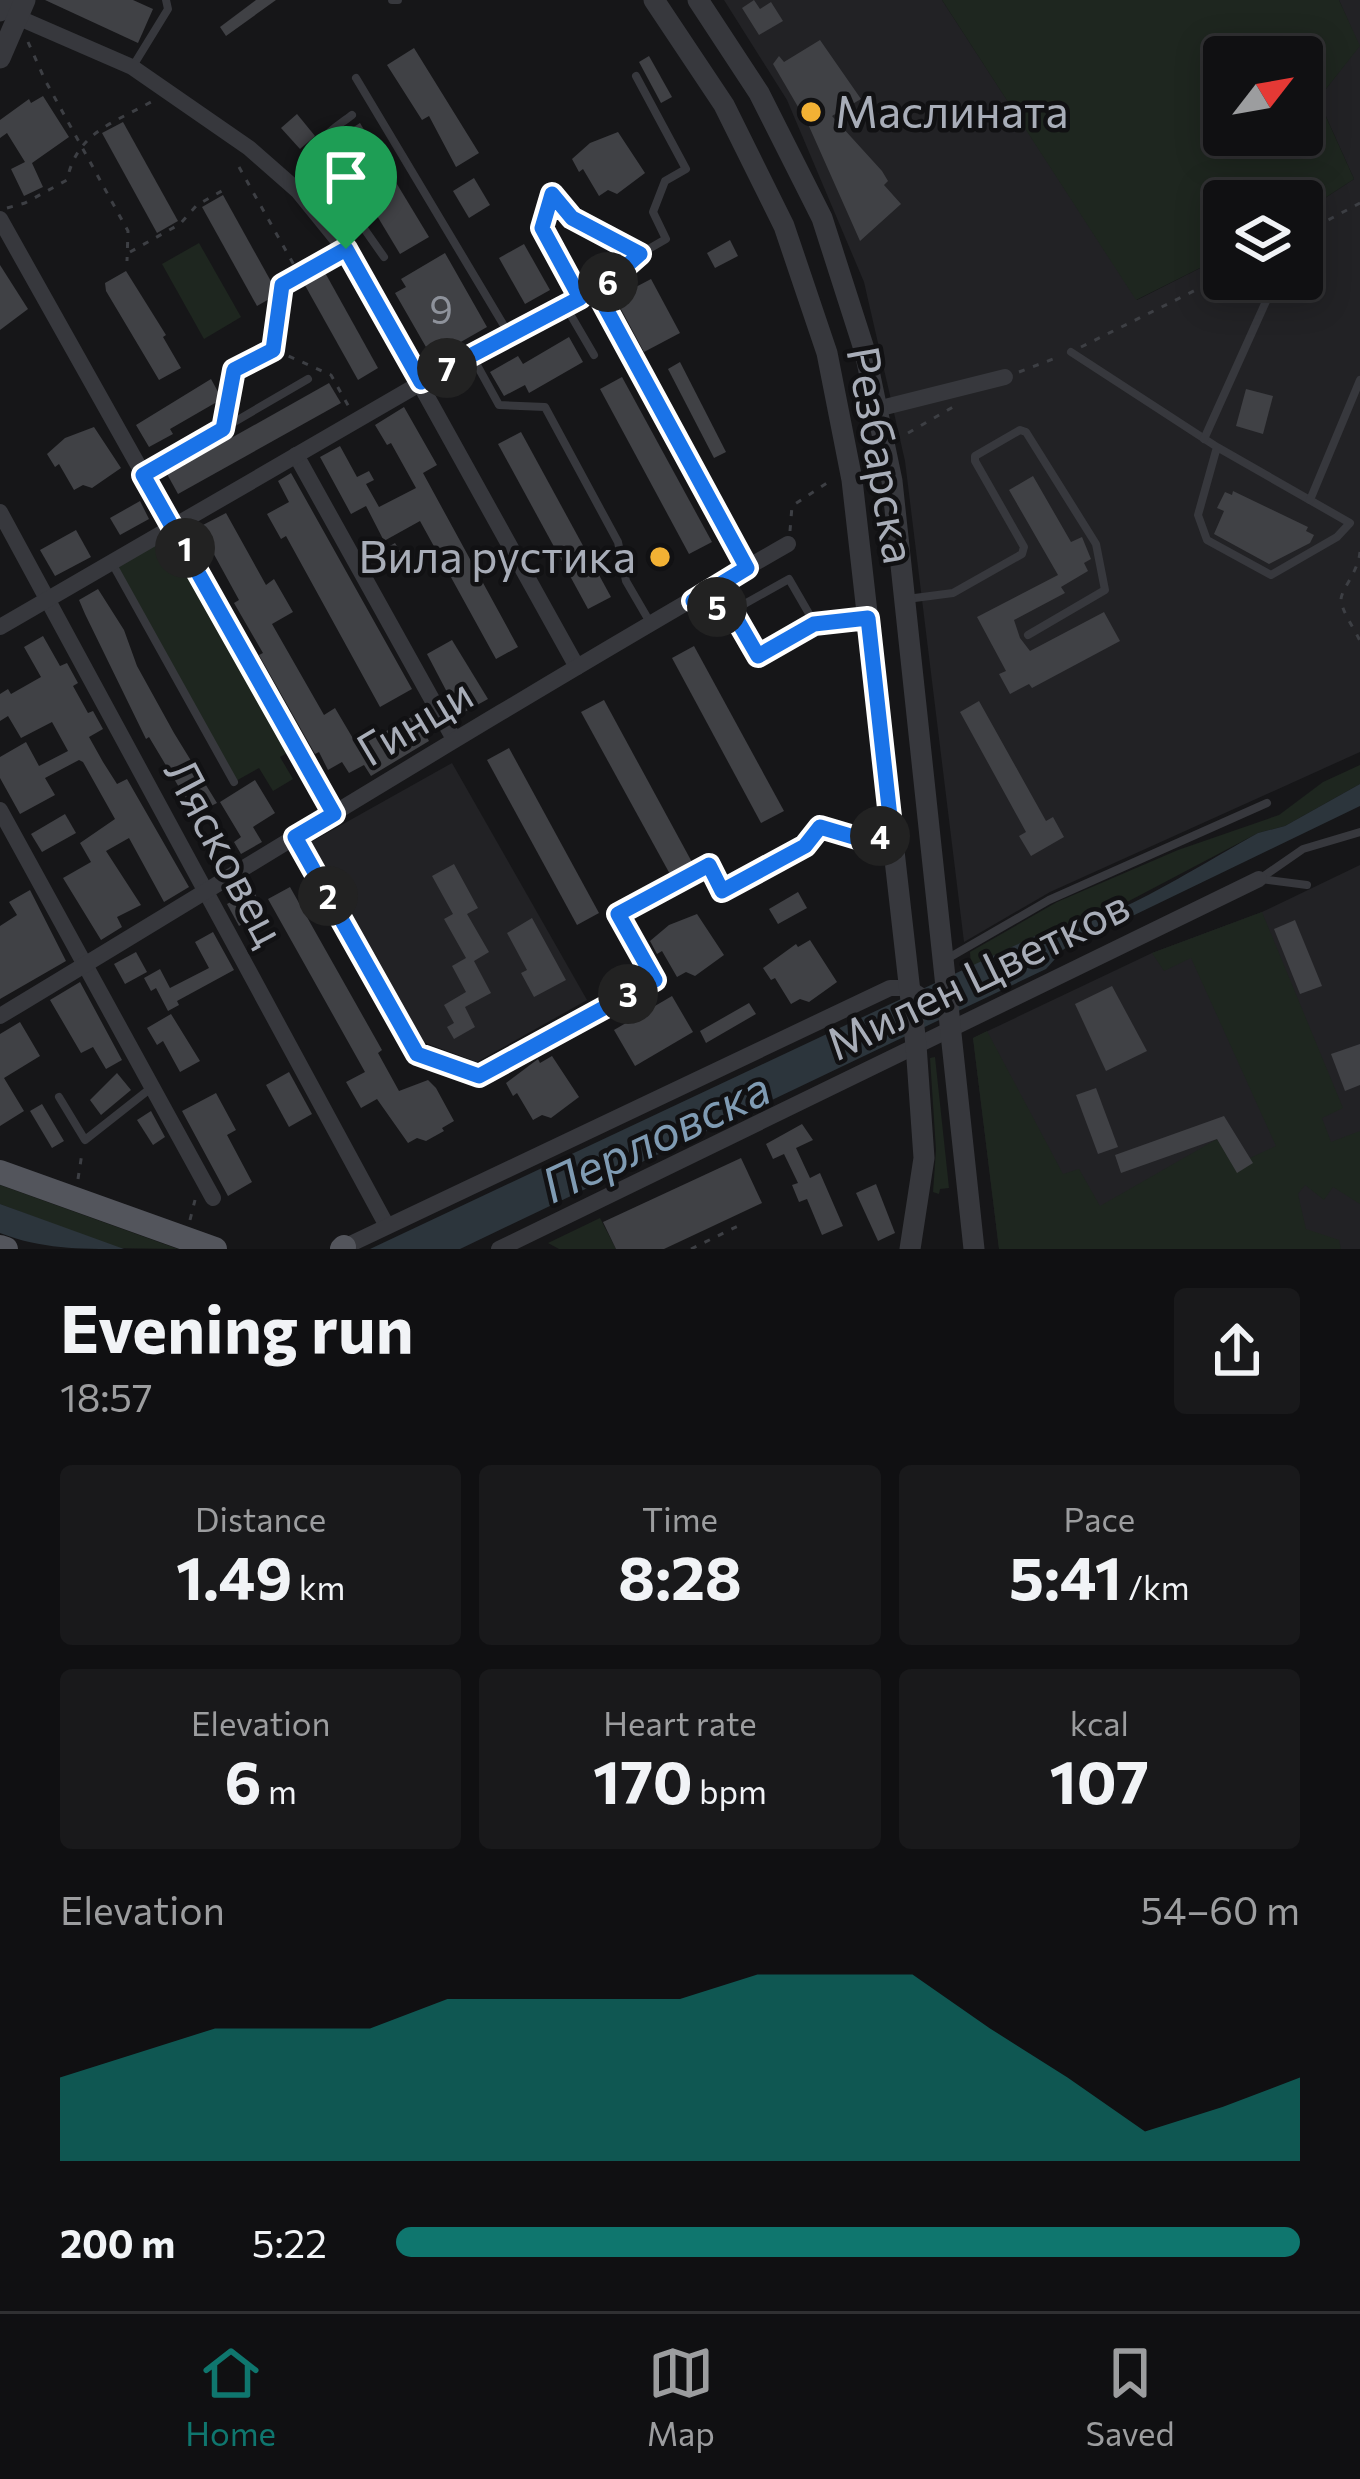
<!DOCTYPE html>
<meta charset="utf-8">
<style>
body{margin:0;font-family:Commissioner,sans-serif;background:#19191b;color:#f1f3f6;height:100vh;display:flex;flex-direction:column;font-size:45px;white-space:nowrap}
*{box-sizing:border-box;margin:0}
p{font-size:39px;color:#9c9d9f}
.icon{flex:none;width:66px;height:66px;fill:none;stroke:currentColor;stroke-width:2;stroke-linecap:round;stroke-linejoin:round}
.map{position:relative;height:1249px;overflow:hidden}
.drawer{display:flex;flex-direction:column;background:#101012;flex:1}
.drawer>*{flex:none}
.needle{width:78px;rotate:59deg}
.tools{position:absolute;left:1203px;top:36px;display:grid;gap:24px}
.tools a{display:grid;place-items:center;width:120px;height:120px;border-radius:12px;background:#101012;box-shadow:0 6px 30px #0003,0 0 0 3px #303032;font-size:60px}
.pin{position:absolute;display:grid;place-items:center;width:102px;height:102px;color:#fff;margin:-123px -51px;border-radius:50% 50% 50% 0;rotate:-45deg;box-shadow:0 0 12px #0007}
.pin .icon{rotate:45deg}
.km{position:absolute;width:60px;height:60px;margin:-30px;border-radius:50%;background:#222;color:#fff;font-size:33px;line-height:60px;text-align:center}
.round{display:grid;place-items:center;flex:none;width:126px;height:126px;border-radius:12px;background:#19191b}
.head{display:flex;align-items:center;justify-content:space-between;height:204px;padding:0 60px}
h1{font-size:66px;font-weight:700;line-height:90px}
.figures{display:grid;grid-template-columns:repeat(3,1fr);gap:18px;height:204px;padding:12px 60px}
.figures div{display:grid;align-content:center;border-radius:12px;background:#19191b;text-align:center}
.figures b{font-size:60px;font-weight:700}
.figures small{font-size:33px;font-weight:400}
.figures p{font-size:33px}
.chart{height:336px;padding:24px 60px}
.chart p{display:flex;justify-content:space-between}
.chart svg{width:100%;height:216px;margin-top:12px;fill:#0f766e;opacity:.7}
ul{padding:0 60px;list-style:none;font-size:39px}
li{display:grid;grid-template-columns:192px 144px 1fr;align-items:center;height:90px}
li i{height:30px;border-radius:15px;background:#0f766e}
.tab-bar{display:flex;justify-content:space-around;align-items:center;height:168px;border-top:3px solid #303032;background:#101012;font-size:33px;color:#9c9d9f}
.tab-bar a{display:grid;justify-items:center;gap:6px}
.tab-bar .on{color:#0f766e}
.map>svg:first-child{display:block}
.built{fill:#222225}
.green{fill:#1e261f;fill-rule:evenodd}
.water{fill:#2c353c}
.building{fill:#404145}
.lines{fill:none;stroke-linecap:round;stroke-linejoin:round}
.path{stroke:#3d3f44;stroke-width:3;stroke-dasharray:6 9;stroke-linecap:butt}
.service{stroke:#37383d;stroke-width:8}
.minor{stroke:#37383d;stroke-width:16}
.tertiary{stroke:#37383d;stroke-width:21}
.primary{stroke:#53555c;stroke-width:24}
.route-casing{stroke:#fff;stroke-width:24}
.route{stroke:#1a73e8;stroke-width:15}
.poi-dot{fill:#f2b134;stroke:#111113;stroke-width:4.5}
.labels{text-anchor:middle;stroke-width:9;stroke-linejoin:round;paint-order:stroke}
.number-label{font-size:39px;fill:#8e929b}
.poi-label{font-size:45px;fill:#a8adb8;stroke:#111113;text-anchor:start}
.street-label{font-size:45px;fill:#a8adb8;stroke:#111113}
.water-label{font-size:48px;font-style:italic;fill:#7f9bb3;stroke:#111113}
</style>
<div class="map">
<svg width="1360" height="1249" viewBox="0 0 1360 1249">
<rect width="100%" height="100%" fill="#161618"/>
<g class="built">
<path d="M 724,0 L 942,0 L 1137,300 L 1224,256 L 1224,279 L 1302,279 L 1302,213 L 1354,179 L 1318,99 L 1359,46 L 1339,0 L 1360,0 L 1360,752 L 1050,892 L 964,942 L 905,461 L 864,282 L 787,100 Z"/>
<path d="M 452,763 L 587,1000 L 477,1062 L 420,1041 L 311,842 Z"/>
<path d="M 1360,865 L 1360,1249 L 999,1249 L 973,1038 L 1152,953 L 1262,912 Z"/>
</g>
<g class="green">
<path d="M 942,0 L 1339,0 L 1360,46 L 1318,99 L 1354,179 L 1302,213 L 1302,201 L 1224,201 L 1224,256 L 1136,300 ZM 1224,57 L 1302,57 L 1302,135 L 1224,135 Z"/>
<path d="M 199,243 L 241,317 L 204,339 L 162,264 Z"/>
<path d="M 173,527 L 296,748 L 280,757 L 293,779 L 273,791 L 259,768 L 234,782 L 111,562 Z"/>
<path d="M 1360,765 L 1360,784 L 1285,826 L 1258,833 L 1091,921 L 1060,934 L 1035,936 L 971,967 L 970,952 L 1057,902 L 1178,850 L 1279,815 L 1323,782 Z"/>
<path d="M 1262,912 L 1343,1108 L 1322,1118 L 1331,1142 L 1360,1131 L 1360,1204 L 1333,1187 L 1324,1200 L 1305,1185 L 1298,1194 L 1306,1229 L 1339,1240 L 1341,1249 L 999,1249 L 973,1038 L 987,1031 L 1063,1174 L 1079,1169 L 1100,1206 L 1217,1139 L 1237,1172 L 1250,1158 L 1276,1146 L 1191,958 L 1164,971 L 1152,953 Z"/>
<path d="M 935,1057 L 949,1188 L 940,1189 L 939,1194 L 933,1192 L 936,1150 L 930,1058 Z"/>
<path d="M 0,1185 L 178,1249 L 116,1248 L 0,1204 Z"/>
<path d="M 600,1218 L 616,1249 L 559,1249 L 548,1243 Z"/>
</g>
<g class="water">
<path d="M 1360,784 L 1360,806 L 1064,949 L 1046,969 L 460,1249 L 370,1249 L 1035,936 C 1103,929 1196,867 1258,833 L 1285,826 Z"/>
<path d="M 0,1204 L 124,1249 C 79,1249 41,1249 0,1233 Z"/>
</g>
<g class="building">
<path d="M 45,0 L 133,0 L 153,9 L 138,43 Z"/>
<path d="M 256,0 L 276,0 L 226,36 L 220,27 Z"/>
<path d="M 754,0 L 760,9 L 771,2 L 783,21 L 759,35 L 742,8 Z"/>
<path d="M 820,40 L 861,99 L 832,116 L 882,171 L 888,181 L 884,185 L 901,204 L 860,241 L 808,124 L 773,64 L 779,56 L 784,62 Z"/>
<path d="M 414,48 L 479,153 L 456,167 L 429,116 L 422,120 L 387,65 Z"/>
<path d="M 649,56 L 672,97 L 661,103 L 639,62 Z"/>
<path d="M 43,96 L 69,137 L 32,163 L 43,187 L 24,196 L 11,169 L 25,162 L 7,133 L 0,138 L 0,120 L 29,99 L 31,103 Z"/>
<path d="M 297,114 L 315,136 L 300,149 L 281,128 Z"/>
<path d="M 123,122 L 178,221 L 157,233 L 102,133 Z"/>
<path d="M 360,123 L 429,237 L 400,254 L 332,141 Z"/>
<path d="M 618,132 L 645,173 L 617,194 L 608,190 L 599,196 L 583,169 L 579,172 L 572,159 L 590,143 Z"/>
<path d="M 474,178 L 490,205 L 469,218 L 453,191 Z"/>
<path d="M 223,195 L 278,294 L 257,306 L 202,207 Z"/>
<path d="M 730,240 L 738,256 L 715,268 L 707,253 Z"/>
<path d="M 524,244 L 550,290 L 525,304 L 499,258 Z"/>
<path d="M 445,253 L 487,327 L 459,343 L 457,340 L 443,348 L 438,340 L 426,347 L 395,293 L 406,287 L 401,279 Z"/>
<path d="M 0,265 L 28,309 L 0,330 Z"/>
<path d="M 323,269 L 378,368 L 358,380 L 302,280 Z"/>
<path d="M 126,271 L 166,335 L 163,337 L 181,368 L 159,380 L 106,291 L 105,283 Z"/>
<path d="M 651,279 L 680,333 L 644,352 L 615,298 Z"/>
<path d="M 569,337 L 583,362 L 529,393 L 525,385 L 504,396 L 490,372 L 518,356 L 523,364 Z"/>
<path d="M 680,362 L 726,452 L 714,458 L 668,369 Z"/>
<path d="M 622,377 L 712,542 L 689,554 L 600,389 Z"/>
<path d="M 211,379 L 222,399 L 170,429 L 173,434 L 149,447 L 136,425 Z"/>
<path d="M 329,383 L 341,403 L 178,494 L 167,474 Z"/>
<path d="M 1246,389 L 1273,396 L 1263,434 L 1236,426 Z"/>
<path d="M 404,407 L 437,465 L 423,473 L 518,647 L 496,659 L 420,521 L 384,541 L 366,506 L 351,514 L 320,457 L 340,446 L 357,477 L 369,471 L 374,480 L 366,484 L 379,507 L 416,488 L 391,443 L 387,445 L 375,425 Z"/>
<path d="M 94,427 L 121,468 L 92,488 L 83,485 L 74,490 L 59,464 L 55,467 L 47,454 L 65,438 Z"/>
<path d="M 521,432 L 611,597 L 588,609 L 498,444 Z"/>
<path d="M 291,473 L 412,689 L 380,707 L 286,536 L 281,539 L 267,514 L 289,502 L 278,481 Z"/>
<path d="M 1033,476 L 1071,542 L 1082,537 L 1091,559 L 1084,563 L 1088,571 L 1061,587 L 1065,593 L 1014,620 L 1020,638 L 1030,651 L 1104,612 L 1120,641 L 1032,688 L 1029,684 L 1010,694 L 999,674 L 1006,671 L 977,617 L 1058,575 L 1009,490 Z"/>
<path d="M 1233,491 L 1308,527 L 1306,531 L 1314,535 L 1310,543 L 1269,564 L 1214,534 L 1224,511 L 1217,508 L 1225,492 L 1232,495 Z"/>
<path d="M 140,501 L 149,519 L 120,535 L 110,518 Z"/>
<path d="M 226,513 L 266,585 L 274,579 L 293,612 L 272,624 L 324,715 L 335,708 L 358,747 L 415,715 L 429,741 L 371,776 L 364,765 L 349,773 L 342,762 L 328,770 L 319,752 L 315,754 L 259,655 L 263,653 L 234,603 L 239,600 L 199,527 Z"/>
<path d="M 76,530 L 91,557 L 55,576 L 40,550 Z"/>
<path d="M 395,543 L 406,561 L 384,573 L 374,555 Z"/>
<path d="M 98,589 L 124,630 L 137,666 L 174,733 L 217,803 L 195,814 L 149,737 L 146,739 L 85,614 L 79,600 Z"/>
<path d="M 43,636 L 60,666 L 67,663 L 78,683 L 73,686 L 88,713 L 93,711 L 103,729 L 89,737 L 103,762 L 117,784 L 127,779 L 189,887 L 164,902 L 129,838 L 106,851 L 141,905 L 117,917 L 122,927 L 101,940 L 63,878 L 91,862 L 80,843 L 115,819 L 83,762 L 79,760 L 45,778 L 55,795 L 20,814 L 0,778 L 0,757 L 26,742 L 39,766 L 68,751 L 52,722 L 21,738 L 8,716 L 0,721 L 0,694 L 8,689 L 11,694 L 41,677 L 24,647 Z"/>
<path d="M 452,640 L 488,699 L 459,715 L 427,654 Z"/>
<path d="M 694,646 L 784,811 L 761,823 L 672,658 Z"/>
<path d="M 604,700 L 693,864 L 671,876 L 581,712 Z"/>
<path d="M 979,701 L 1046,821 L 1053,817 L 1064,837 L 1031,856 L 1019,836 L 1026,832 L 960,712 Z"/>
<path d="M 509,748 L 599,913 L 577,925 L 487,760 Z"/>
<path d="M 255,780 L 275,813 L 253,827 L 262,842 L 241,854 L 234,842 L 241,837 L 220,802 Z"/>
<path d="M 65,814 L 76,833 L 42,852 L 31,834 Z"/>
<path d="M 454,864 L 478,908 L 467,914 L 489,952 L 474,961 L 491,993 L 465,1007 L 475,1027 L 454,1039 L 447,1027 L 454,1023 L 444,1005 L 466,992 L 452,966 L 466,958 L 444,919 L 453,914 L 432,876 Z"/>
<path d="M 290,887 L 382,1050 L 378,1053 L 399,1091 L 428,1080 L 436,1088 L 454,1121 L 442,1128 L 444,1131 L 426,1141 L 417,1138 L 408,1143 L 377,1099 L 361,1108 L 346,1082 L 365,1072 L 268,899 Z"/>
<path d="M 30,890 L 66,961 L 0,999 L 0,926 L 17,915 L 9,902 Z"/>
<path d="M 253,890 L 264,911 L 239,926 L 227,904 Z"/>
<path d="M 798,892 L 807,908 L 778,924 L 769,909 Z"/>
<path d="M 697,914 L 724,955 L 695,976 L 686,972 L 677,977 L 662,951 L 657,954 L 650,941 L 669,925 Z"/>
<path d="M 532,918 L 566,980 L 534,997 L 521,973 L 527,970 L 507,933 Z"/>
<path d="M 1295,920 L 1322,986 L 1300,994 L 1274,929 Z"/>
<path d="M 213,932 L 234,970 L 177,1001 L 179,1005 L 168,1011 L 156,988 L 151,991 L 144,978 L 160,969 L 170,988 L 209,968 L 195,942 Z"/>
<path d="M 810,940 L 837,982 L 809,1002 L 800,999 L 791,1004 L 775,978 L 771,980 L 763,968 L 796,944 L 798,947 Z"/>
<path d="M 136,952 L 147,972 L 125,984 L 114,964 Z"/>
<path d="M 80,982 L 122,1060 L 106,1069 L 93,1047 L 81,1053 L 50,1000 Z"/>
<path d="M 1112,986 L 1147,1051 L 1106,1071 L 1075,1004 Z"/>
<path d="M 672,996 L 693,1032 L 635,1066 L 614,1030 Z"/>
<path d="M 749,1003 L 756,1014 L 706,1043 L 700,1031 Z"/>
<path d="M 171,1014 L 200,1061 L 180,1072 L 163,1041 L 157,1045 L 147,1028 Z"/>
<path d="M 20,1022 L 40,1056 L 4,1078 L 24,1111 L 0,1126 L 0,1034 Z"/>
<path d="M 1360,1044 L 1360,1085 L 1345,1091 L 1331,1054 Z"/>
<path d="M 552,1056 L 579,1097 L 551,1118 L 542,1115 L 533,1120 L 517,1093 L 513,1096 L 506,1083 L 538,1059 L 540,1063 Z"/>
<path d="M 289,1072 L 312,1114 L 289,1127 L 266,1085 Z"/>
<path d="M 117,1073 L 131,1090 L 101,1115 L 90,1100 Z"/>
<path d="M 1096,1088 L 1118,1147 L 1098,1154 L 1076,1095 Z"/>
<path d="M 216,1093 L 236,1130 L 227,1135 L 252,1182 L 228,1196 L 182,1111 Z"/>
<path d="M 42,1104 L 64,1141 L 52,1148 L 30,1111 Z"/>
<path d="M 151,1111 L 165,1137 L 153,1145 L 137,1120 Z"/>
<path d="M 1224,1116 L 1253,1163 L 1237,1173 L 1217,1139 L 1121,1173 L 1115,1155 Z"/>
<path d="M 802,1124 L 813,1140 L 796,1148 L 810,1178 L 820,1173 L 843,1226 L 822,1235 L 807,1199 L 799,1202 L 792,1185 L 798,1183 L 784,1154 L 773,1159 L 766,1144 Z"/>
<path d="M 741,1158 L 762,1203 L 664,1249 L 616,1249 L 603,1222 Z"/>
<path d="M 876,1184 L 895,1233 L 878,1241 L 856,1193 Z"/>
</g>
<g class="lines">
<g class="path">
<path d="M 28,42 L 45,80 L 128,231 L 127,261"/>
<path d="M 239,167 L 299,274"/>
<path d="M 7,208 L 25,203 L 67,180 C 77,133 111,124 151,102"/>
<path d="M 1302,234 L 1360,203"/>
<path d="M 130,252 L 180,224 L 197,205 L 227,188"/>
<path d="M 574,286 L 541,228 L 552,194 L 572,218 L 631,249"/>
<path d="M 1081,347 L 1224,276"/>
<path d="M 275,350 L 331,375 L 349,407"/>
<path d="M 1019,372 L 1061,356"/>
<path d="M 226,413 L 234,370 L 273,349 L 282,285 L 333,256"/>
<path d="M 908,433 L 953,407"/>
<path d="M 790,531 L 792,506 L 833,479"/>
<path d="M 1360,552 C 1358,573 1340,590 1341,601 C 1343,613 1355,630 1360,641"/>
<path d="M 828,623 L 849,620"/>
<path d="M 78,1179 L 82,1153"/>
<path d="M 190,1220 L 195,1200"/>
<path d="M 691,1249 L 742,1224"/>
</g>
<g class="service">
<path d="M 392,0 L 398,0"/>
<path d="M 133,66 L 168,9 L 166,0"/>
<path d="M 356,78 L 509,334"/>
<path d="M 352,115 C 330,132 315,136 321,167 L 384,257"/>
<path d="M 299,190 L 321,167"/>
<path d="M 598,291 L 640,254 L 666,239 L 653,212 L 665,181 L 686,169 L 636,76"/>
<path d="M 566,307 L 594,355"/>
<path d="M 1071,352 L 1217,447 L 1350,523 L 1337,537 L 1271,575 L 1207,540 L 1198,515 L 1217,447"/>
<path d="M 472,356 L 499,405 L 545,407 L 618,542 L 626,581 L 651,624"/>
<path d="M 1204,439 L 1276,279"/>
<path d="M 145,474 L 308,379"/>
<path d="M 1310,500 L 1360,380"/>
<path d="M 112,563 L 234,782"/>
<path d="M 907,599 L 953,593 L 1022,554 L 1024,547 L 975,461 L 975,456 L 1020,430 L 1026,432 L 1096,544 L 1105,590 L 1028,635"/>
<path d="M 694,601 L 732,611 L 789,579 L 815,624 L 757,656 L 732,611"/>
<path d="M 295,837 L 417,1053 L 480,1076 L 654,980 L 618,914 L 708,865 L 722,891 L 805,846 L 821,827 L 857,838 L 891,835"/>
<path d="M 1261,878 L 1303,849 L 1360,832"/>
<path d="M 1261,879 L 1307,885"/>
<path d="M 945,960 L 1049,900 L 1267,803"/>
<path d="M 59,1097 L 85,1140 L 151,1088"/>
</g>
<g class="minor">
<path d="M 17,17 L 132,67 L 249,148 L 298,191 L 345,249 L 577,667"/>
<path d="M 0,219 L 334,814"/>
<path d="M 877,409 L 1005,377"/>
<path d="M 296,455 L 454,739"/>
<path d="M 0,512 L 387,1226"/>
<path d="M 0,627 L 421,383 L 597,292 L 747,568"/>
<path d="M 0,810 L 213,1198"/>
<path d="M 0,1016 C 262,858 522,696 788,544"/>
<path d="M 340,1249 L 890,988 L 909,988 L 949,1014"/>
<path d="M 499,1249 L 1259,879"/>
</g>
<g class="tertiary">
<path d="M 654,0 L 724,105 L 784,226 L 827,353 L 852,480 L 916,1045 L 924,1158 L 910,1249"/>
<path d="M 698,0 L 759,93 L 822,218 L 865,352 L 892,481 L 974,1249"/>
<path d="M 0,11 L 5,0"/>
<path d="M 0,58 L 25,0"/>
</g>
<g class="primary">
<path d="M 0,1172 L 215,1249"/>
<path d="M 0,1247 L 6,1249"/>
<path d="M 342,1249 L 344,1247"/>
</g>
</g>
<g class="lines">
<defs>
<path id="route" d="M 552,194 L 572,218 L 640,254 L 597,292 L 747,568 L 693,601 L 732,611 L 758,656 L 814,624 L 868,618 L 892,835 L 857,838 L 820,827 L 805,846 L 722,891 L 709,865 L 618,914 L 655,980 L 479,1076 L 417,1054 L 295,837 L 334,814 L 143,475 L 223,429 L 234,370 L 273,350 L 282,285 L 346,249 L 421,382 L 580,298 L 542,228 Z"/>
</defs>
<use href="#route" class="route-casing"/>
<use href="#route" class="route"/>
</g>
<g class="poi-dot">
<circle cx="811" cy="112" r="12"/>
<circle cx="660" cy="557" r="12"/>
</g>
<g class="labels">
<g class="number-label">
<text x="441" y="324">9</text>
</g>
<g class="poi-label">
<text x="835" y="128">Маслината</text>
<text x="636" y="573" text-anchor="end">Вила рустика</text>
</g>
<g class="street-label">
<text transform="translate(881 455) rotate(80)" y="16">Резбарска</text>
<text transform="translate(415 722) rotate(-31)" y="16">Гинци</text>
<text transform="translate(225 852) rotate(62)" y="16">Лясковец</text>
<text transform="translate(978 975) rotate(-26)" y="16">Милен Цветков</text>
</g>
<g class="water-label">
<text transform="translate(656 1137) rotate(-25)" y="17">Перловска</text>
</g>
</g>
</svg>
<div class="tools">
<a><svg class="needle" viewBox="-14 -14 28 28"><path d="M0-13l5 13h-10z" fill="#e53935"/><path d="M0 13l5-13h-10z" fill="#9c9d9f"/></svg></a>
<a><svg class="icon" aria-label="layers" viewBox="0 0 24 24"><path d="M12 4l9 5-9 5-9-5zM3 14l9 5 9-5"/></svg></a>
</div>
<div class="pin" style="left:346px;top:249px;background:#1e9e55"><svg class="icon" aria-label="arrive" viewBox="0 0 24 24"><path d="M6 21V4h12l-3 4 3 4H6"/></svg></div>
<b class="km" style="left:185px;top:548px">1</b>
<b class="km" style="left:328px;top:896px">2</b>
<b class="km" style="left:628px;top:994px">3</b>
<b class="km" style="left:880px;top:836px">4</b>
<b class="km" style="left:717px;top:607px">5</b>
<b class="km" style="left:608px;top:282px">6</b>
<b class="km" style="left:447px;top:368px">7</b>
</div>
<section class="drawer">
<div class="head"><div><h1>Evening run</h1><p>18:57</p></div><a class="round"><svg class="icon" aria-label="share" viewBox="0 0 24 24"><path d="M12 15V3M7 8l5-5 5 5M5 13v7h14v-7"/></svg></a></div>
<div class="figures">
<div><p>Distance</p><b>1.49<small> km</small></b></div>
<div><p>Time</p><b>8:28</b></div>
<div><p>Pace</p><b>5:41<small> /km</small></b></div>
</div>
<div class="figures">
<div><p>Elevation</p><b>6<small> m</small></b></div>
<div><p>Heart rate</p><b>170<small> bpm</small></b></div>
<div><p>kcal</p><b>107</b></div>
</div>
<div class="chart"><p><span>Elevation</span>54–60 m</p>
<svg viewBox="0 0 160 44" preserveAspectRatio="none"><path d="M0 44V27L10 22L20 17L30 17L40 17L50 11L60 11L70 11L80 11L90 6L100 6L110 6L120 17L130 27L140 38L150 33L160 27V44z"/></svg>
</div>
<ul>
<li><b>200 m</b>5:22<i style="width:100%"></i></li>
</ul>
</section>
<nav class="tab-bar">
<a class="on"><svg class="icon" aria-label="home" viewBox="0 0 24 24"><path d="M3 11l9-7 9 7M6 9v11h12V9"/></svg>Home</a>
<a><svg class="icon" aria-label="map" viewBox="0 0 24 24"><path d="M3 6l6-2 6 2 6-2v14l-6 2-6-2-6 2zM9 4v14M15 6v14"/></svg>Map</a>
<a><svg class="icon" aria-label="saved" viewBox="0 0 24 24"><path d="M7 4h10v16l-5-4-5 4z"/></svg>Saved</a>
</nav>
